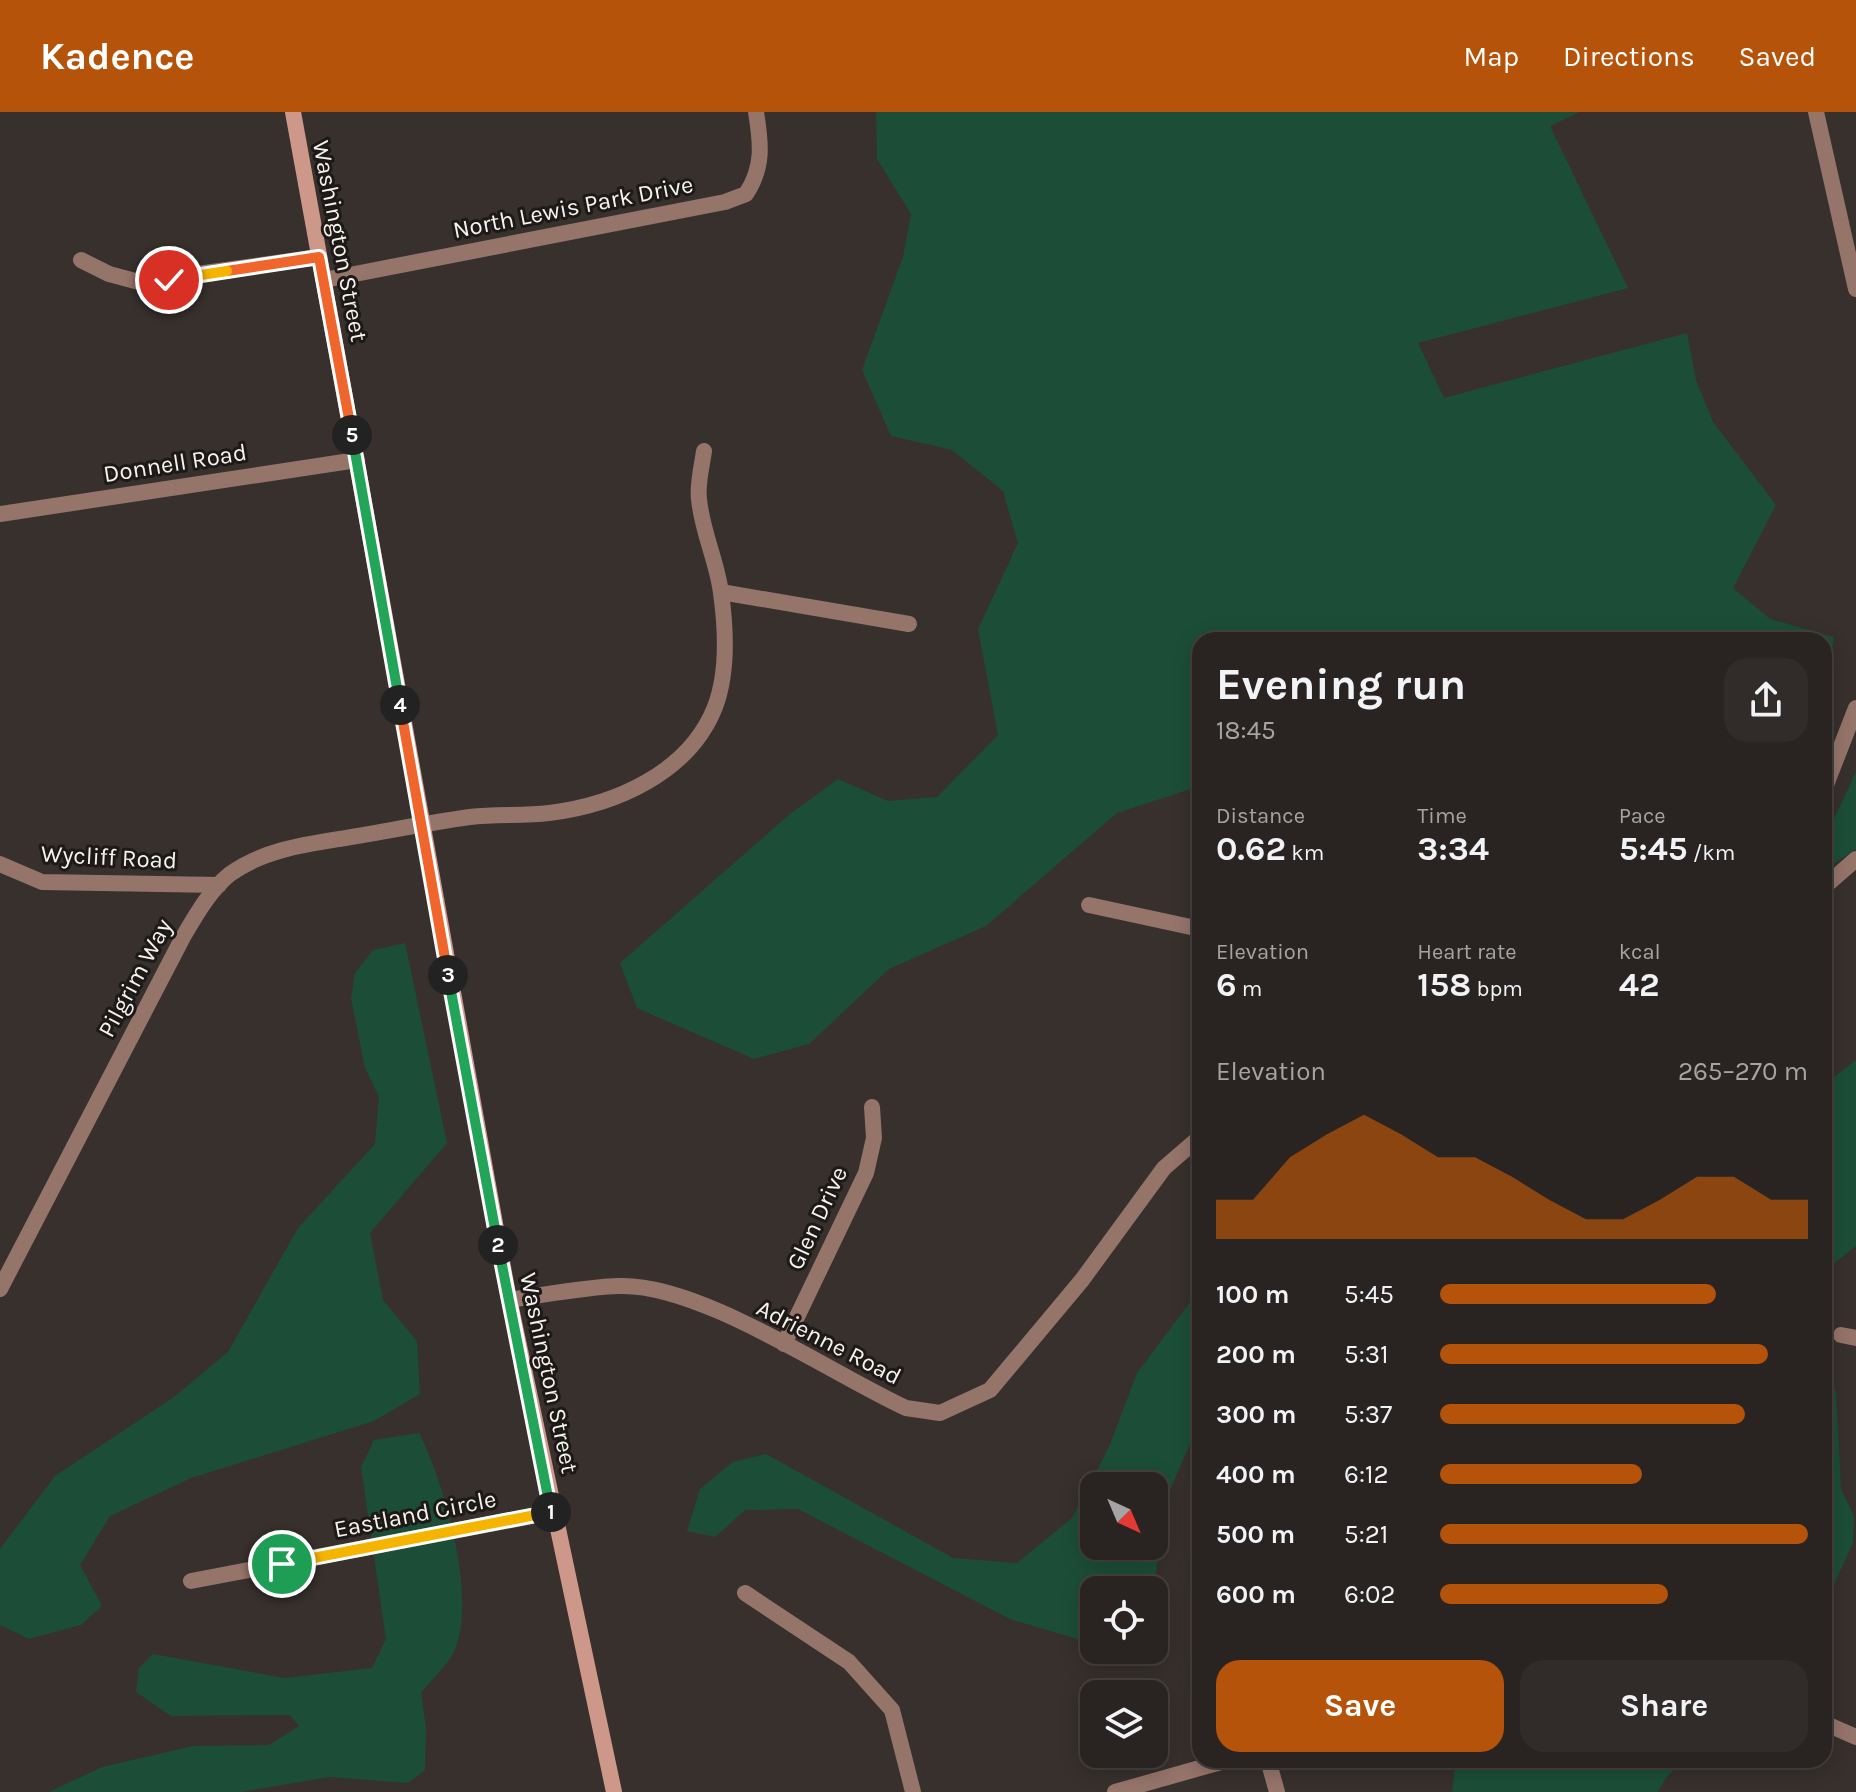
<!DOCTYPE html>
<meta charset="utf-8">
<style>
body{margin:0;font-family:Karla,sans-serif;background:#312c2a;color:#f1f3f6;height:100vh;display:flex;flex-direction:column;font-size:30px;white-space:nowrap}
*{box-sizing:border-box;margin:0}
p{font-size:26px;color:#a5a4a5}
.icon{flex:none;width:44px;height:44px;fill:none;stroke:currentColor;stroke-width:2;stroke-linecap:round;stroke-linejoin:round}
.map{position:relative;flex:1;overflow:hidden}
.drawer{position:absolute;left:1192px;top:520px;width:640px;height:1136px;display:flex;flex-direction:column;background:#292422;border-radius:24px;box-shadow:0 4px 20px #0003,0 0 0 2px #454140}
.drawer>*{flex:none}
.needle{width:52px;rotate:136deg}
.buttons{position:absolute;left:1080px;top:1360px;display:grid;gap:16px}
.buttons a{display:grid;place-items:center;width:88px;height:88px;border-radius:16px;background:#292422;box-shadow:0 4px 20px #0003,0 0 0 2px #454140;font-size:40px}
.pin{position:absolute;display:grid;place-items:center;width:68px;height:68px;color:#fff;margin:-34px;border:4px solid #fff;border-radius:50%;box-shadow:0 2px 8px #0007}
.km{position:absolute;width:40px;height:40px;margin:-20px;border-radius:50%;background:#222;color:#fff;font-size:22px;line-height:40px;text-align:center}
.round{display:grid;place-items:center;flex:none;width:84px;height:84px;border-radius:24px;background:#312c2a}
.overview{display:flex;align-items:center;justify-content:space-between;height:136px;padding:0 24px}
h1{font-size:44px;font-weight:700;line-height:60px}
.stats{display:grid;grid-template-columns:repeat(3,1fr);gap:12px;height:136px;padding:8px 24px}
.stats div{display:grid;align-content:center}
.stats b{font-size:34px;font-weight:700}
.stats small{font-size:22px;font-weight:400}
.stats p{font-size:22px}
.chart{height:224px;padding:16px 24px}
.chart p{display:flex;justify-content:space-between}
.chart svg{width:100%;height:144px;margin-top:8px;fill:#b45309;opacity:.7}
.cta{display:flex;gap:16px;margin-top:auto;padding:16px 24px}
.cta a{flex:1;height:92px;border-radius:24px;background:#b45309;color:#fff;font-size:32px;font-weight:700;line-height:92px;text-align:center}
.cta a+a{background:#312c2a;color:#f1f3f6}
ul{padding:0 24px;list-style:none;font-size:26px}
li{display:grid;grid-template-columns:128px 96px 1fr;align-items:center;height:60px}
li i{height:20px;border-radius:10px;background:#b45309}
header{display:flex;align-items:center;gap:48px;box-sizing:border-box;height:112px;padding:0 40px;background:#b45309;color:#fff}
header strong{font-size:38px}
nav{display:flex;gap:44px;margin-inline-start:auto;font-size:28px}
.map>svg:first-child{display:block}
.green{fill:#1c4e37;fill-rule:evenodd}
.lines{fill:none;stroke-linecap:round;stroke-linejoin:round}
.minor{stroke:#95746a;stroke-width:16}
.tertiary{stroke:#95746a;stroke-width:16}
.secondary{stroke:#cd9889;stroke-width:16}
.split-1-casing{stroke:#fff;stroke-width:16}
.split-2-casing{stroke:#fff;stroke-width:16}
.split-3-casing{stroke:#fff;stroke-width:16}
.split-4-casing{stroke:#fff;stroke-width:16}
.split-5-casing{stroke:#fff;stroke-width:16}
.split-6-casing{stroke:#fff;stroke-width:16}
.split-7-casing{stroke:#fff;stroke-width:16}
.split-1{stroke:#f5b400;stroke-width:10}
.split-2{stroke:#22a559;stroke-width:10}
.split-3{stroke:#22a559;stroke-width:10}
.split-4{stroke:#f0652b;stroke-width:10}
.split-5{stroke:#22a559;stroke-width:10}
.split-6{stroke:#f0652b;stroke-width:10}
.split-7{stroke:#f5b400;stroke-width:10}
.labels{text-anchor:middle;stroke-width:6;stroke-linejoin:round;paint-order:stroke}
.street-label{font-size:24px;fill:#f7f2f0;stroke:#1c1917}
</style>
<header>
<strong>Kadence</strong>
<nav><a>Map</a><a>Directions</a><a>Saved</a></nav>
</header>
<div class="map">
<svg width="1856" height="1680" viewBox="0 0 1856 1680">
<rect width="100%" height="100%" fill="#37302d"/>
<g class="green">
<path d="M 876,0 L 1580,0 L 1550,14 L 1628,176 L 1418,231 L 1444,286 L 1687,221 L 1696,268 L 1713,310 L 1776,393 L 1733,476 L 1770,507 L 1834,525 L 1824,586 L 1824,528 L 1200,528 L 1200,674 L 1117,701 L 986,814 L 889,857 L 809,932 L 754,947 L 637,896 L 620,851 L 790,702 L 838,667 L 888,689 L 937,685 L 998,623 L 978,517 L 1018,431 L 1003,379 L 952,338 L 891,324 L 862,258 L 903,145 L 911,102 L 877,47 Z"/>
<path d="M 1856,660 L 1856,737 L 1826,757 L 1824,728 Z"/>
<path d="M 405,831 L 447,1031 L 370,1121 L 383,1188 L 417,1229 L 420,1282 L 374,1309 L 191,1366 L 110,1404 L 80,1453 L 102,1494 L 81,1513 L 29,1527 L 0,1513 L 0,1437 L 55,1364 L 174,1285 L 228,1240 L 298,1116 L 375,1032 L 379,985 L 365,956 L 351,886 L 355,861 L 373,838 Z"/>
<path d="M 1856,948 L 1856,1134 L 1824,1159 L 1824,973 Z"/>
<path d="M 1200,1177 L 1200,1309 L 1163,1394 L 1154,1478 L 1094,1478 L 1094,1532 L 1010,1507 L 798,1397 L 745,1398 L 715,1425 L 687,1419 L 700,1377 L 733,1350 L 766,1342 L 953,1446 L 1017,1451 L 1072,1406 L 1109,1335 L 1137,1261 ZM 1094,1374 L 1154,1374 L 1154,1434 L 1094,1434 Z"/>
<path d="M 1824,1261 L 1836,1280 L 1841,1377 L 1854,1404 L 1853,1431 L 1831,1479 L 1824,1477 Z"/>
<path d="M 419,1321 C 444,1369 477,1485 455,1537 C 449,1552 431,1568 421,1581 L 426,1616 L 425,1658 L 408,1671 L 329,1665 L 241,1680 L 49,1680 L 102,1655 L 193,1634 L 269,1633 L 299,1614 L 290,1603 L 171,1604 L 136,1580 L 139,1556 L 153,1542 L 284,1566 L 372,1556 L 386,1527 L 361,1355 L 374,1328 Z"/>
<path d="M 1456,1648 L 1683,1648 L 1665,1667 L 1658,1680 L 1452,1680 Z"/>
</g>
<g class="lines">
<g class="minor">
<path d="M 81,148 L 109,162 L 139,170 L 319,145"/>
<path d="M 324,168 L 725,90 L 746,82 C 764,55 761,31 756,0"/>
<path d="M 0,402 L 357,348"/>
<path d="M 721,480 L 909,512"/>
<path d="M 0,752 L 42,770 L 219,773"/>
<path d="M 1089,793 L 1200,817"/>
<path d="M 0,1177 L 183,825 C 196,803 210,778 230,762 C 262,739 301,733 339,727 C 383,720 426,711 470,705 C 496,702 523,704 549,701 C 615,693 689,661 715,595 C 728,561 726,517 721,481 C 717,449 702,420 699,387 C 697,372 702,354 704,339"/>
<path d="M 509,1188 C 545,1183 583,1175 619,1174 C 700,1171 830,1261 906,1296 L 940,1301 L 990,1278 L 1082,1168 L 1164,1056 L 1200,1025"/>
<path d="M 1841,1223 L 1856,1226"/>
<path d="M 784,1232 L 866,1061 L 874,1026 L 872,995"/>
<path d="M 191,1469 L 553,1400"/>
<path d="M 745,1481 L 849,1550 L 892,1598 L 913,1680"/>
<path d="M 1824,1611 L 1856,1625"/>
</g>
<g class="tertiary">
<path d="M 1816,0 L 1856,177"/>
<path d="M 1824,678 L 1856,596"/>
<path d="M 1824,775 L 1856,747"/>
<path d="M 1268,1648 L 1277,1680"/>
<path d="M 1115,1680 L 1228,1648"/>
</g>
<path class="secondary" d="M 293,0 L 507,1177 L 614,1680"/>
</g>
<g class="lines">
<defs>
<path id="split-1" d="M 282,1452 L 551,1400"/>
<path id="split-2" d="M 498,1133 L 551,1400"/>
<path id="split-3" d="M 448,863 L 498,1133"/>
<path id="split-4" d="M 400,593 L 448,863"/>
<path id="split-5" d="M 352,323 L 400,593"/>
<path id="split-6" d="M 227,159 L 319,145 L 352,323"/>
<path id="split-7" d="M 169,168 L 227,159"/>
</defs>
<use href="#split-1" class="split-1-casing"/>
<use href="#split-2" class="split-2-casing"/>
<use href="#split-3" class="split-3-casing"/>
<use href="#split-4" class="split-4-casing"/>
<use href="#split-5" class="split-5-casing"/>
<use href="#split-6" class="split-6-casing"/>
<use href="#split-7" class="split-7-casing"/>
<use href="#split-1" class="split-1"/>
<use href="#split-2" class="split-2"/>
<use href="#split-3" class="split-3"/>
<use href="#split-4" class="split-4"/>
<use href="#split-5" class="split-5"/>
<use href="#split-6" class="split-6"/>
<use href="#split-7" class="split-7"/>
</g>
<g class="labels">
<g class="street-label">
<text transform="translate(573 95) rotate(-11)" y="8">North Lewis Park Drive</text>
<text transform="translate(340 129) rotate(79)" y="8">Washington Street</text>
<text transform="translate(175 351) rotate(-9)" y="8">Donnell Road</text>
<text transform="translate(109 745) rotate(3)" y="8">Wycliff Road</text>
<text transform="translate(135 866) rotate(-62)" y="8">Pilgrim Way</text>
<text transform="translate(817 1106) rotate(-65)" y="8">Glen Drive</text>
<text transform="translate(829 1230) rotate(27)" y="8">Adrienne Road</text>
<text transform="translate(549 1261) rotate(78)" y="8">Washington Street</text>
<text transform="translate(415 1402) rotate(-11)" y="8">Eastland Circle</text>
</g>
</g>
</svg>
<div class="buttons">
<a><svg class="needle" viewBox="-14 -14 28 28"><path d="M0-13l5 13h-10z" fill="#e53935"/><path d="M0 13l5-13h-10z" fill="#a5a4a5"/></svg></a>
<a><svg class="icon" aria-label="locate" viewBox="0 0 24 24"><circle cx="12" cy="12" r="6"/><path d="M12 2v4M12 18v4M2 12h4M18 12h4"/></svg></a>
<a><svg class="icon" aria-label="layers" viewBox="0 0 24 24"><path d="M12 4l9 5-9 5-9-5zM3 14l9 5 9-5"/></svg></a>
</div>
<div class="pin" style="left:282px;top:1452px;background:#1e9e55"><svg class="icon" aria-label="arrive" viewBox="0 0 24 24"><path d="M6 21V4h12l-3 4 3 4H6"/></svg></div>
<div class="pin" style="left:169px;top:168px;background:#d93025"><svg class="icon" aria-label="check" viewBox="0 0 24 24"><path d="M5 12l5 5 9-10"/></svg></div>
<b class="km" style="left:551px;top:1400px">1</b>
<b class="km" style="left:498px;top:1133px">2</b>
<b class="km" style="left:448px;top:863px">3</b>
<b class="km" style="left:400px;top:593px">4</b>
<b class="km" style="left:352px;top:323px">5</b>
<section class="drawer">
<div class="overview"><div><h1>Evening run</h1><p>18:45</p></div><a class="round"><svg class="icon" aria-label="share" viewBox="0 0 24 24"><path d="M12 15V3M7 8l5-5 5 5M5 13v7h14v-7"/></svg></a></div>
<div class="stats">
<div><p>Distance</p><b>0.62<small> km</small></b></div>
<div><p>Time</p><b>3:34</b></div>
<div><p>Pace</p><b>5:45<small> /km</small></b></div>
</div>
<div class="stats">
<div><p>Elevation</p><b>6<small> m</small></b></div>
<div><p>Heart rate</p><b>158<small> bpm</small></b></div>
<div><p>kcal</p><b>42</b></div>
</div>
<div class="chart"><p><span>Elevation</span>265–270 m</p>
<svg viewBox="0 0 160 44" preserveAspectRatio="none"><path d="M0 44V32L10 32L20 19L30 12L40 6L50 12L60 19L70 19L80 25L90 32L100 38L110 38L120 32L130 25L140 25L150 32L160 32V44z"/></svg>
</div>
<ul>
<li><b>100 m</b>5:45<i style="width:75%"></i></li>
<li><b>200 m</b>5:31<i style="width:89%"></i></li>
<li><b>300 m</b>5:37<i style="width:83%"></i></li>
<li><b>400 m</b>6:12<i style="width:55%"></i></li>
<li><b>500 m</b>5:21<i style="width:100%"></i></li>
<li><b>600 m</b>6:02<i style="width:62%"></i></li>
</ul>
<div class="cta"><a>Save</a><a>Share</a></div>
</section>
</div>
